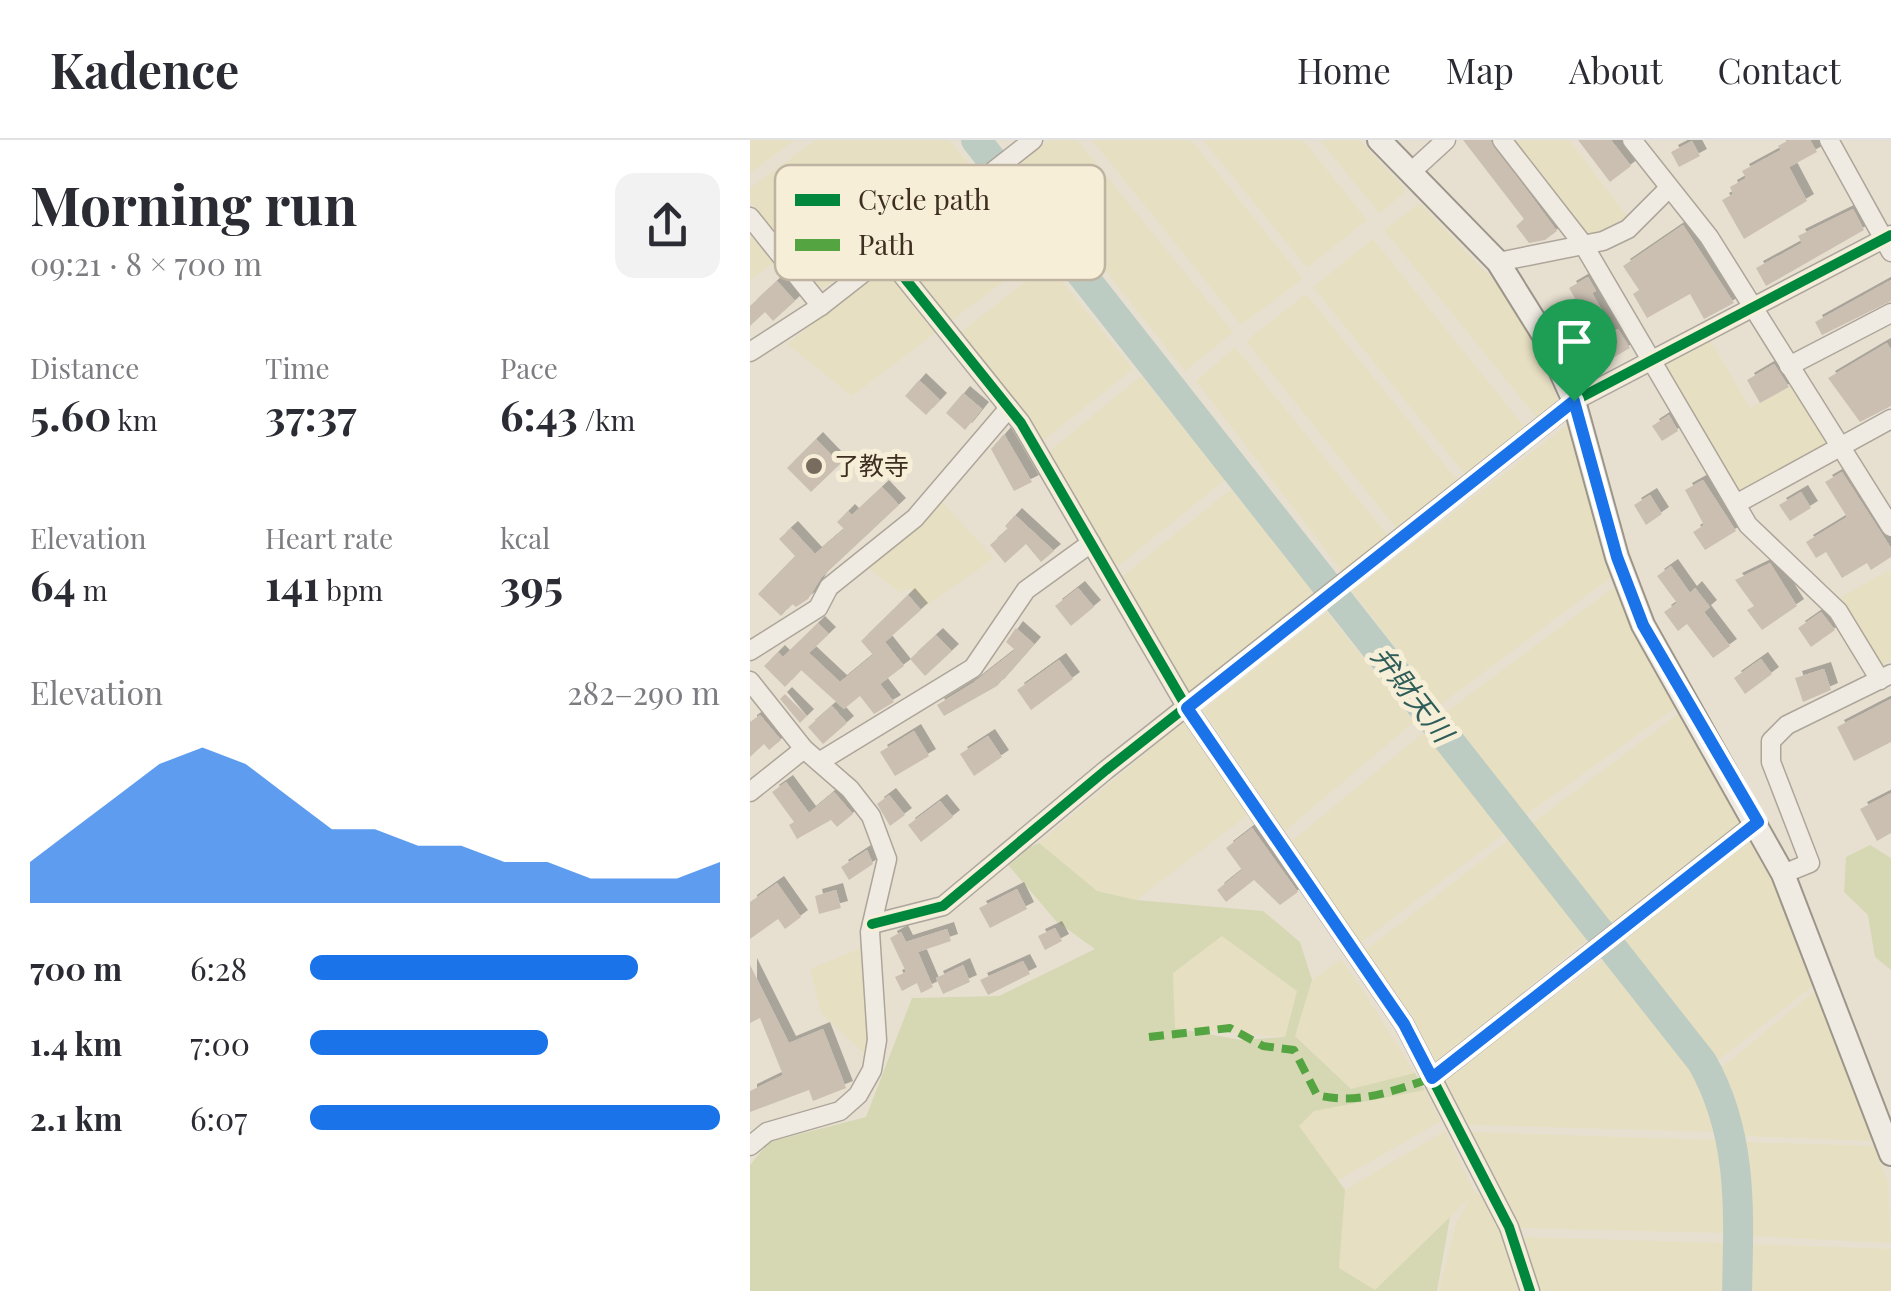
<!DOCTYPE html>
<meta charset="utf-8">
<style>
body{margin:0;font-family:"Playfair Display","Noto Sans JP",serif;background:#f2f2f3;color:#2b2b33;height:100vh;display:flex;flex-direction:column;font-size:38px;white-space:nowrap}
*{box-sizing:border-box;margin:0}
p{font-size:32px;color:#7c7c81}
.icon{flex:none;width:55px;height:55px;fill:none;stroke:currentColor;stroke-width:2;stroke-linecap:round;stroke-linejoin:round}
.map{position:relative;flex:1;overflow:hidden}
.sheet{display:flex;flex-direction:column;background:#fff;width:750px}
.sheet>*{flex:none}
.pin{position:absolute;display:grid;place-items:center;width:85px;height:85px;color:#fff;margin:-102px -42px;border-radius:50% 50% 50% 0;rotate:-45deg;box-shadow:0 0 10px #0007}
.pin .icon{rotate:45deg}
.round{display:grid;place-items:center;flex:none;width:105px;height:105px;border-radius:20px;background:#f2f2f3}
.headline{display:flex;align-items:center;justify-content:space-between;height:170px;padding:0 30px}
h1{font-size:55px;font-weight:700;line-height:75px}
.metrics{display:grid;grid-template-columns:repeat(3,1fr);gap:15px;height:170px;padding:10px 30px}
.metrics div{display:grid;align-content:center}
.metrics b{font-size:42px;font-weight:700}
.metrics small{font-size:28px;font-weight:400}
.metrics p{font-size:28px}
.chart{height:280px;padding:20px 30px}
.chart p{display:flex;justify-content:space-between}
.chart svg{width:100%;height:180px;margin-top:10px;fill:#1a73e8;opacity:.7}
ul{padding:0 30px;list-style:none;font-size:32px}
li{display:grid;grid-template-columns:160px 120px 1fr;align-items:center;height:75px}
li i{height:25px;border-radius:12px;background:#1a73e8}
header{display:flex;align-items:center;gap:60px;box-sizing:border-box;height:140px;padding:0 50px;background:#fff;border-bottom:2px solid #e1e1e2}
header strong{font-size:48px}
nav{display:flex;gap:55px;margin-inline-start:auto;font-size:35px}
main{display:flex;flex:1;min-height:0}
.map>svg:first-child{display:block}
.farmland{fill:#e6dfc2}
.green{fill:#d6d7b3;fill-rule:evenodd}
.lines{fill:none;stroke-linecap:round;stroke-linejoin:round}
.river{stroke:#bcccc2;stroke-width:30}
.building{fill:#cbbfb2;filter:url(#shadow)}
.street-casing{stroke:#ada599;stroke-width:21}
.secondary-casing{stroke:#9c958a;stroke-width:26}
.street{stroke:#efebe3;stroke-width:18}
.secondary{stroke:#efebe3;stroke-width:22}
.quiet{stroke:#54a441;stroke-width:8;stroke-dasharray:15 8;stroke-linecap:butt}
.cycleway-casing{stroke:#f7eed8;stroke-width:16}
.cycleway{stroke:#00873e;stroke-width:10}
.route-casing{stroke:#fff;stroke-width:20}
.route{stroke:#1a73e8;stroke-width:12}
.poi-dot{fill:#786c5e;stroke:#f7eed8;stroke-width:4}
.labels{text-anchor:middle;stroke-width:10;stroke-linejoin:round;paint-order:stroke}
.poi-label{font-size:25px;fill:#3d2e20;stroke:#f7eed8;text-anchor:start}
.water-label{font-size:28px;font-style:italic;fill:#2f5d5a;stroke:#f7eed8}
.key{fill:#f7eed8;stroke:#bfb4a1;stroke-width:2.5}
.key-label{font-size:28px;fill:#3d2e20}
</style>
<header>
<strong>Kadence</strong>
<nav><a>Home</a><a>Map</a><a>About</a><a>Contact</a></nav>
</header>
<main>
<section class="sheet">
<div class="headline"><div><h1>Morning run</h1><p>09:21 · 8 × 700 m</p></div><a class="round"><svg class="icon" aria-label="share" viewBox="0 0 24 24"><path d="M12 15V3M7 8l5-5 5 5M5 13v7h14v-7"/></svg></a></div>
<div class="metrics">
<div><p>Distance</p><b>5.60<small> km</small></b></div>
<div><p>Time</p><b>37:37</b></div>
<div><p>Pace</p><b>6:43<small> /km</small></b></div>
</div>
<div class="metrics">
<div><p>Elevation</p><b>64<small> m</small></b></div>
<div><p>Heart rate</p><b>141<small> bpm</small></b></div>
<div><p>kcal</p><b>395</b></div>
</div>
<div class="chart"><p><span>Elevation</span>282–290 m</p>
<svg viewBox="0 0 160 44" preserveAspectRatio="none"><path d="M0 44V34L10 26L20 18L30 10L40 6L50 10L60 18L70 26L80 26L90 30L100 30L110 34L120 34L130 38L140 38L150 38L160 34V44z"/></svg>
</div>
<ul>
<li><b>700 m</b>6:28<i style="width:80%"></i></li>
<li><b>1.4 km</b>7:00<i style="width:58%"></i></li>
<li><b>2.1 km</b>6:07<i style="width:100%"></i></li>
</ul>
</section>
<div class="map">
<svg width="1141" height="1151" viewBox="0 0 1141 1151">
<defs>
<filter id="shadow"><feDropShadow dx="7" dy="-7" stdDeviation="0" flood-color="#0004"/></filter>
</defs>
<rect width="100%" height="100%" fill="#e7e0d1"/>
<g class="farmland">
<path d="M 0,0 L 45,0 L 0,33 Z"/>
<path d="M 66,0 L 199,0 L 224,30 L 70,151 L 0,62 L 0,48 Z"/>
<path d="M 300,0 L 327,0 L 483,192 L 435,231 L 270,22 Z"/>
<path d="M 342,0 L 441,0 L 553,139 L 491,185 Z"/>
<path d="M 453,0 L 553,0 L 617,80 L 557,128 Z"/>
<path d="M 570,0 L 609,0 L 656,50 L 630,74 Z"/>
<path d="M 763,0 L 819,0 L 878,77 L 838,96 Z"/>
<path d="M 238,44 L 291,113 L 102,256 L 37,204 Z"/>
<path d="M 670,63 L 745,142 L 775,185 L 808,260 L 788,279 L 634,90 Z"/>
<path d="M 0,94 L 23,123 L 0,140 Z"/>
<path d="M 623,99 L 778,291 L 717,337 L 563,147 Z"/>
<path d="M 298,124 L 383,229 L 285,307 L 203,198 Z"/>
<path d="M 556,154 L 710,344 L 650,393 L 496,201 Z"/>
<path d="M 959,198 L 1000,268 L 1046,244 L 1083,304 L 988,355 L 913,224 Z"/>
<path d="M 485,207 L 640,398 L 594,434 L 446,241 Z"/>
<path d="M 391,236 L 475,340 L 363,430 L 295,315 Z"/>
<path d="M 821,282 L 864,435 L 690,565 L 602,451 Z"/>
<path d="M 481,349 L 565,454 L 438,553 L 369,439 Z"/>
<path d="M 189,359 L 244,418 L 177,465 L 161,448 L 149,452 L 111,422 Z"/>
<path d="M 1141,429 L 1141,520 L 1129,527 L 1090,458 Z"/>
<path d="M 867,445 L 926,567 L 776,675 L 696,572 Z"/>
<path d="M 577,472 L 664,582 L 535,691 L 453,570 Z"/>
<path d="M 931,572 L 996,679 L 861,787 L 781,684 Z"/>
<path d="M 433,582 L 499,674 L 386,760 L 346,751 L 289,703 Z"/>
<path d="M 673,593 L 756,692 L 609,804 L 542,701 Z"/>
<path d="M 1003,695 L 1068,842 L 965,923 L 869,801 Z"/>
<path d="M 761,698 L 840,797 L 687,923 L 613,812 Z"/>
<path d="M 472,796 L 547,851 L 535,897 L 425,888 L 423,833 Z"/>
<path d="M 120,804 L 123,922 L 71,873 L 60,829 Z"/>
<path d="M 856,818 L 959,947 L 969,992 L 719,985 L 694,939 Z"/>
<path d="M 591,819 L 610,846 L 665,933 L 601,949 L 545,895 L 562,840 Z"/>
<path d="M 1069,847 L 1122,1001 L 994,996 L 970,929 Z"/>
<path d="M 675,950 L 691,981 L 585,1042 L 549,985 L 564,971 Z"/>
<path d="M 695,991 L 725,1053 L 734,1055 L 759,1102 L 771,1151 L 689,1151 L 706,1083 L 721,1057 L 625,1150 L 588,1128 L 595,1050 Z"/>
<path d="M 721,992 L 969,1000 L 976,1017 L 976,1093 L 767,1088 Z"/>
<path d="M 993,1002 L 1124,1006 L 1138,1044 L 1141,1103 L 998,1096 Z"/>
<path d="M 770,1097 L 976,1103 L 976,1151 L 789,1151 Z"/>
<path d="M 997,1104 L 1141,1109 L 1141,1151 L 998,1151 Z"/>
</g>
<g class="green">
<path d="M 289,703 L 347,751 L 386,760 L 513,771 L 550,802 L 562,840 L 545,896 L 601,949 L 665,933 L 675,950 L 564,971 L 549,986 L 595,1050 L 589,1128 L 625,1150 L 700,1077 L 687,1151 L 0,1151 L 0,1025 L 19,1002 L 116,977 L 162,858 L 249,856 L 345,809 L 306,781 L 253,719 ZM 472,796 L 547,851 L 535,897 L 491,900 L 425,888 L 423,833 Z"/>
<path d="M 1120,705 L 1141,718 L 1141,830 L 1125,817 L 1118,775 L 1094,752 L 1096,717 Z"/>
</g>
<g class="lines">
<path class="river" d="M 226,0 L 952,922 C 993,994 989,1071 987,1151"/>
</g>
<g class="building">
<path d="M 713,0 L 740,0 L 807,91 L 795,100 L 779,103 L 766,86 L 774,79 Z"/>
<path d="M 828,0 L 861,0 L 881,26 L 860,42 Z"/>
<path d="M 1039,0 L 1060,0 L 1067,12 L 1039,27 L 1057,61 L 994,99 L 972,60 L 983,54 L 980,47 L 996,38 L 992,31 L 1031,10 L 1028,6 Z"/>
<path d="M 942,1 L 950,16 L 929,27 L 921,12 Z"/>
<path d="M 1103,69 L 1114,90 L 1016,146 L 1006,128 L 1052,103 L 1048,96 Z"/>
<path d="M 933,85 L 984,163 L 954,179 L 940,154 L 897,178 L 883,154 L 889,150 L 873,126 Z"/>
<path d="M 838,137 L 846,151 L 842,153 L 864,191 L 868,189 L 880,208 L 847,227 L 829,181 L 836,177 L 819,148 Z"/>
<path d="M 1141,140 L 1141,161 L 1072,195 L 1065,182 Z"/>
<path d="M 27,141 L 45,161 L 23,181 L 15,172 L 0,186 L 0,166 Z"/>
<path d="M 1137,203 L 1141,210 L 1141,266 L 1110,282 L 1078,238 Z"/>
<path d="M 1024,224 L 1039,247 L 1010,263 L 997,240 Z"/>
<path d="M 169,240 L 190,260 L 176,275 L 155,256 Z"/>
<path d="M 213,253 L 232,269 L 215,290 L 196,273 Z"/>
<path d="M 919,275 L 928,291 L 912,301 L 902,286 Z"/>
<path d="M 254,294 L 282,342 L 264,351 L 241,309 Z"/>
<path d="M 66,299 L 90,324 L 61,352 L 37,328 Z"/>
<path d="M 1092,332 L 1141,408 L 1141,417 L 1121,430 L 1117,423 L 1092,438 L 1076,412 L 1066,418 L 1056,402 L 1097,377 L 1075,342 Z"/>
<path d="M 953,340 L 986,391 L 955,410 L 943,392 L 954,385 L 935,350 Z"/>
<path d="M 132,347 L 149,365 L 71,438 L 58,459 L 46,467 L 42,464 L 31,476 L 8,454 L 45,416 L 29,399 L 41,388 L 65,414 L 94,389 L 87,382 L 98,371 L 102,375 Z"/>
<path d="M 1051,352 L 1061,368 L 1040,381 L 1029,365 Z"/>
<path d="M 900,355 L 912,374 L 896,385 L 884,365 Z"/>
<path d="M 265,375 L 304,411 L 291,422 L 276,404 L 255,423 L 240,405 L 258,389 L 255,386 Z"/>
<path d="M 1020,423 L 1047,466 L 1012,490 L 997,470 L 1004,466 L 985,440 Z"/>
<path d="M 921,426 L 940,453 L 945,448 L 960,467 L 954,472 L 980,506 L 963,518 L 937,484 L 928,491 L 914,472 L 927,463 L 907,436 Z"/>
<path d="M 328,448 L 344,467 L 321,486 L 305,466 Z"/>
<path d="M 158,455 L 171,470 L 135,502 L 154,526 L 130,544 L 144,562 L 124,574 L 110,556 L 94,569 L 51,530 L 35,547 L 14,526 L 28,512 L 33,517 L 68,483 L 79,494 L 59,513 L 90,542 L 123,515 L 111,501 Z"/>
<path d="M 1071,472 L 1085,490 L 1061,507 L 1048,488 Z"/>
<path d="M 266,488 L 284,504 L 247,546 L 194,576 L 187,565 L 223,543 L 265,510 L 256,502 Z"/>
<path d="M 186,495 L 202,511 L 175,536 L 160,519 Z"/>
<path d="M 1011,519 L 1022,534 L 995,554 L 984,538 Z"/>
<path d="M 309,520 L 323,539 L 281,570 L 267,550 Z"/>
<path d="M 1074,529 L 1081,550 L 1053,562 L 1045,538 Z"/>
<path d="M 35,554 L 57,576 L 50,583 L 30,559 Z"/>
<path d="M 1141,559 L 1141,602 L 1104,621 L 1087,587 Z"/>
<path d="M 82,566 L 97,583 L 73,604 L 58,587 Z"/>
<path d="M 10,575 L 31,600 L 19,610 L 14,604 L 0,617 L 0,582 Z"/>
<path d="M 164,591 L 179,616 L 145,636 L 130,612 Z"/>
<path d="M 238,596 L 252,617 L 224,636 L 210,614 Z"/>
<path d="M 36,642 L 59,673 L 84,652 L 103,674 L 87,687 L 81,680 L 47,699 L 39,685 L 44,682 L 22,652 Z"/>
<path d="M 1141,653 L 1141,693 L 1127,701 L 1110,669 Z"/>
<path d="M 139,655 L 155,675 L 140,686 L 127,664 Z"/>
<path d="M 190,661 L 203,677 L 171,702 L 158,685 Z"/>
<path d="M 502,688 L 548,752 L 530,765 L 504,740 L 476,762 L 467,750 L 492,730 L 476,708 Z"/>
<path d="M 117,710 L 123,724 L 99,740 L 91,727 Z"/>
<path d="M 27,743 L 51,777 L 35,789 L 28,779 L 0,799 L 0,762 Z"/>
<path d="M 267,749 L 277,769 L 240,788 L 229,768 Z"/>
<path d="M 86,750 L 91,768 L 69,774 L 65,756 Z"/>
<path d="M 305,788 L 312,801 L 295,810 L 288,796 Z"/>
<path d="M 197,789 L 201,801 L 168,812 L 183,847 L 171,853 L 167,843 L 152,851 L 145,837 L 156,832 L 140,798 L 151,792 L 156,802 Z"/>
<path d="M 273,821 L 280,834 L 238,855 L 230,840 Z"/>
<path d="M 0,825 L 39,903 L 73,889 L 96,948 L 63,961 L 59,950 L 0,972 L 0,951 L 33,935 L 10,878 L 0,883 Z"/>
<path d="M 213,825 L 220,842 L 193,854 L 186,838 Z"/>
</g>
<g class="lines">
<defs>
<g id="street">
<path d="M 752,0 L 833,104 L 998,385 L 1088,471 L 1130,540"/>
<path d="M 882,0 L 959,97 L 1141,387"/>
<path d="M 1079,0 L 1141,112"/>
<path d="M 660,33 L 696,0"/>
<path d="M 0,77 L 71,166"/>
<path d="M 137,116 L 271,283 L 437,568 L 654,884 L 759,1087 L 780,1151"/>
<path d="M 748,122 L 853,101 L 878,89 L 918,49"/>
<path d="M 0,212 L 71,166 L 283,0"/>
<path d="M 1039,226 L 1141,173"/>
<path d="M 986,364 L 1141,279"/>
<path d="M 0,511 L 68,468 L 79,447 L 165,378 L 259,268"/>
<path d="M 0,541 L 54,609 L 100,649 L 121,676 L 137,719 L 120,792 L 127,900 L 122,930 L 108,955 L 90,971 L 17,992 L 0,1006"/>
<path d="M 69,622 L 223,528 L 276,450 L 341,403"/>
<path d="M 0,652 L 54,609"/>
<path d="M 1033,734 L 1060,723 L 1021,622 L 1021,601 L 1037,585 L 1141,534"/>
<path d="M 122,784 L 193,766 L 356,630 L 824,261 L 1141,95"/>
<path d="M 682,938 L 1007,682"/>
</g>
<path id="secondary" d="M 629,0 L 748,122 L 796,199 L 824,261 L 867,417 L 893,485 L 1033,734 L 1141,1014"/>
</defs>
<use href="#street" class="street-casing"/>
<use href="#secondary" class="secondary-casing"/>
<use href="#street" class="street"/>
<use href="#secondary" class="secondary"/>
<path class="quiet" d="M 399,897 L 480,888 L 513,906 L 544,910 L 567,955 C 608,965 643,951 682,938"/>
<defs>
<g id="cycleway">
<path d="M 137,116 L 271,283 L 437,568 L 654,884 L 759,1087 L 780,1151"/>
<path d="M 122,784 L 193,766 L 356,630 L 824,261 L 1141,95"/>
</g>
</defs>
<use href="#cycleway" class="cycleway-casing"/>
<use href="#cycleway" class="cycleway"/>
</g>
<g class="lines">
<defs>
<path id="route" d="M 824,261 L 867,417 L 893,485 L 1008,682 L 682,938 L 654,884 L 437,568 Z"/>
</defs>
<use href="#route" class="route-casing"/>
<use href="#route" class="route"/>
</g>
<circle class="poi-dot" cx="64" cy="326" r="10"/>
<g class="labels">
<g class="poi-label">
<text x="84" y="335">了教寺</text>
</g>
<g class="water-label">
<text transform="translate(662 554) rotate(52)" y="10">弁財天川</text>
</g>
</g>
<rect x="25" y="25" width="330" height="115" rx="15" class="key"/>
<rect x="45" y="54" width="45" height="12" fill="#00873e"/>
<rect x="45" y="99" width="45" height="12" fill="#54a441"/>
<g class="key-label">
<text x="108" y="70">Cycle path</text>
<text x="108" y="115">Path</text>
</g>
</svg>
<div class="pin" style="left:824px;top:261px;background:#1e9e55"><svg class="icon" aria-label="arrive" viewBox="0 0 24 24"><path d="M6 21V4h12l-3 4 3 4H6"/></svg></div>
</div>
</main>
